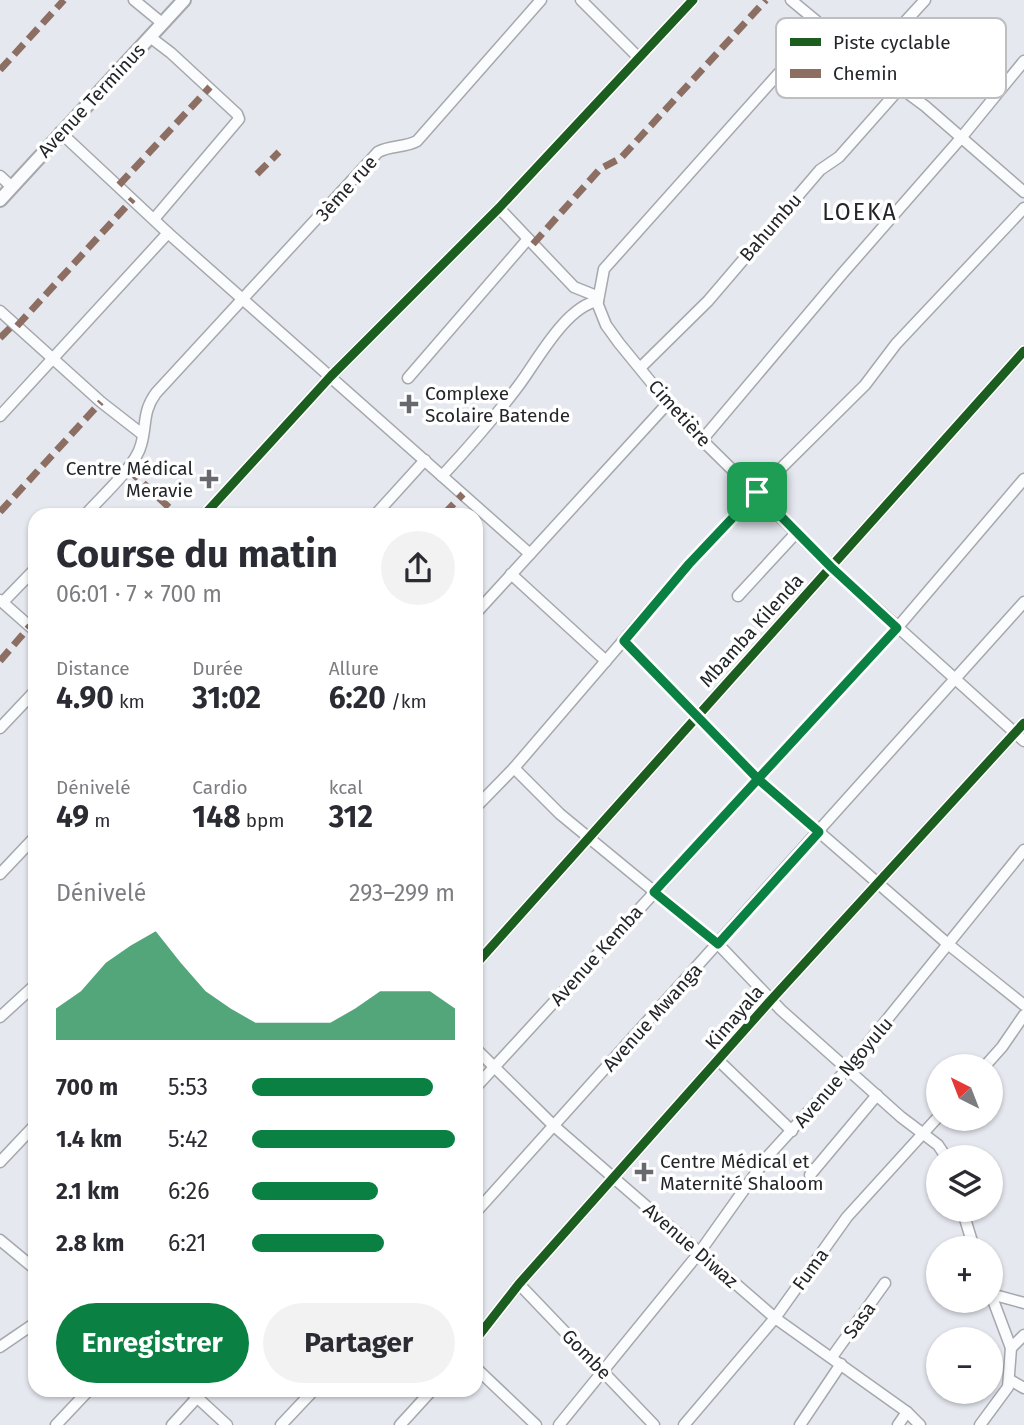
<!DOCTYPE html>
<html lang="fr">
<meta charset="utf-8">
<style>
body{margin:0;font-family:"Fira Sans",sans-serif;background:#f2f2f3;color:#2b2b33;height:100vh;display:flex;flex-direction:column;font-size:26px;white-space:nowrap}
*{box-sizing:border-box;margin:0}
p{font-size:23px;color:#7c7c81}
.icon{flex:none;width:38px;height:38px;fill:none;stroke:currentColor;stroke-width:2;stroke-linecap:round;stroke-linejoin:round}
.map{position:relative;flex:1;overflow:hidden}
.sheet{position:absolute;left:28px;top:508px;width:455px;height:889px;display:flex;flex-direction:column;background:#fff;border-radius:21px;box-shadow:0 2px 5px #0004}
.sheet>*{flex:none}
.needle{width:46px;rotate:318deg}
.fabs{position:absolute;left:926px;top:1054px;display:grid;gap:14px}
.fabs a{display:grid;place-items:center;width:77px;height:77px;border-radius:50%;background:#fff;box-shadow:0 2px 5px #0004;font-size:35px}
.pin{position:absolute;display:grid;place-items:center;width:60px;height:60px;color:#fff;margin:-30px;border-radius:14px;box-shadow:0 4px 10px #0006}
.round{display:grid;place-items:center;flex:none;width:74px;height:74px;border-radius:37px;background:#f2f2f3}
.summary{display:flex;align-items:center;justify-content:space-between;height:119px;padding:0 28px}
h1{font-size:38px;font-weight:700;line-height:52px}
.stats{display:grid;grid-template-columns:repeat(3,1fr);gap:10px;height:119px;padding:7px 28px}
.stats div{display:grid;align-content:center}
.stats b{font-size:30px;font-weight:700}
.stats small{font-size:19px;font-weight:400}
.stats p{font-size:19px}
.chart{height:196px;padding:14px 28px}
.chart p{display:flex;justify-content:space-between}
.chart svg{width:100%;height:126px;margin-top:7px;fill:#0b8043;opacity:.7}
.cta{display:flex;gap:14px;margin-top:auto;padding:14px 28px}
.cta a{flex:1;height:80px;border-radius:42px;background:#0b8043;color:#fff;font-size:28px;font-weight:700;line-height:80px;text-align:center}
.cta a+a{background:#f2f2f3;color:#2b2b33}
ul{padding:0 28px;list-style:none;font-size:23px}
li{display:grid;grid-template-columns:112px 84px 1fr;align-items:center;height:52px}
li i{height:18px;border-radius:9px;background:#0b8043}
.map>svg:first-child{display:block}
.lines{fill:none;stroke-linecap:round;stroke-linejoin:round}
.minor-casing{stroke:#a5a8ac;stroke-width:13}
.tertiary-casing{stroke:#a5a8ac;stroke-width:16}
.minor{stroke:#fbfcfd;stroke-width:10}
.tertiary{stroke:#fbfcfd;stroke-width:12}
.quiet{stroke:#8d6e63;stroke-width:7;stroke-dasharray:14 7;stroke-linecap:butt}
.cycleway-casing{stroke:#fff;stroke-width:13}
.cycleway{stroke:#1b5e20;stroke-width:9}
.route-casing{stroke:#fff;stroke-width:14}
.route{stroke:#0b8043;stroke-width:9}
.poi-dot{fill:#67696e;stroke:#fff;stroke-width:2.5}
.labels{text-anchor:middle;stroke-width:7;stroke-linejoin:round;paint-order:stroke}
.street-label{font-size:19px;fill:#232529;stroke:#fff}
.poi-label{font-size:19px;fill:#232529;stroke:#fff;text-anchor:start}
.quarter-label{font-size:23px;letter-spacing:2px;fill:#232529;stroke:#fff}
.key{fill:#fff;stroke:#bdbebf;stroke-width:2}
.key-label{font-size:19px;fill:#232529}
</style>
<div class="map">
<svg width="1024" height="1425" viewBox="0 0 1024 1425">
<rect width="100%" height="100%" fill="#e5e8ef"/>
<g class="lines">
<defs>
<g id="minor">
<path d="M 134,0 L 162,23"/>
<path d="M 581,0 L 639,58"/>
<path d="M 791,0 L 867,63 L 925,106 L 1024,192"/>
<path d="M 150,37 L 171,53 L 237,114 L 239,119 L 154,219"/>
<path d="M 867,63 L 925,0"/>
<path d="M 60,132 L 168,233 L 530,554"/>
<path d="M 0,176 L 12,187"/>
<path d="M 499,208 L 574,287 L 594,295 L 606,325 L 619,343 L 668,403 L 702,440 L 831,567 L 1024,741"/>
<path d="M 598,301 L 604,269 L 821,26"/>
<path d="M 0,311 L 101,402 L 142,434"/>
<path d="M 640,368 L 708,301 L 820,170 L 839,157 L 901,87"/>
<path d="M 408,378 L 528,239"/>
<path d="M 0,416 L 168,233"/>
<path d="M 702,440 L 842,274 L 961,138 L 1024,61"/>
<path d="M 442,476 C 469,447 495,417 519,385 C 537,361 566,306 598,301"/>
<path d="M 86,514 C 101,497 136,466 141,445 C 147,425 142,412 156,393 L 378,152 C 391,145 404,148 417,141 L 541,0"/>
<path d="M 205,514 L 331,376 L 499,208 L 693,0"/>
<path d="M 376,514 L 425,460"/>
<path d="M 511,574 L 606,661"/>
<path d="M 738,596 L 796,533"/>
<path d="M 0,600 L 35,631"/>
<path d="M 3,602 L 35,569"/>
<path d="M 476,613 L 668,403"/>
<path d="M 624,641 L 758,779 L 949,945 L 1024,1005"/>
<path d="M 0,728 L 35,691"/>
<path d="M 514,768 L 560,814 L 718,944 L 781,1010 L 901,1117 L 938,1145 L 946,1157"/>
<path d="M 476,807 L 514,768 L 689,564 L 757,492 L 865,385 L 896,344 L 1024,208"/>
<path d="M 0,874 L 35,837"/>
<path d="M 476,964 L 1024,351"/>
<path d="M 0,1017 L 35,985"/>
<path d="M 476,1049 L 554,1126 L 775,1318 L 907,1412 L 920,1425"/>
<path d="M 718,1060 L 792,1131"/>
<path d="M 985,1066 L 1002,1047 L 1024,1015"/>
<path d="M 476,1087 L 897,628 L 1024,479"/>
<path d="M 0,1162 L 35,1125"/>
<path d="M 810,1175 L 877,1095"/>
<path d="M 962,1209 L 974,1248"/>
<path d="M 476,1212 L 1024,602"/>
<path d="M 0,1240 L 35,1269"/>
<path d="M 519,1284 L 654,1425"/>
<path d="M 990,1292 L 1011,1348"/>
<path d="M 991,1294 L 1024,1303"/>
<path d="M 476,1339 L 519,1284 L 771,1000 L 1024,723"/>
<path d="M 0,1347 L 35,1323"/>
<path d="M 832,1357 L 885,1283"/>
<path d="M 476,1368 L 536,1425"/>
<path d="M 1010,1380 L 1024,1388"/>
<path d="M 189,1390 L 227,1425"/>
<path d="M 56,1425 L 89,1390"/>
<path d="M 172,1425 L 204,1390"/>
<path d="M 281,1425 L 314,1390"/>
<path d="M 400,1425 L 432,1390"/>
<path d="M 559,1425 L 699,1253 L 768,1156 L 847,1069 L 1024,850"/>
<path d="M 684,1425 L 775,1318 L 847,1217 L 938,1117"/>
<path d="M 800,1425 L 841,1364"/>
<path d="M 898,1425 L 907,1412"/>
<path d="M 980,1425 L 1008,1387 L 1011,1348 L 1024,1335"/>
</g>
<path id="tertiary" d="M 0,200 L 184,0"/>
</defs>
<use href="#minor" class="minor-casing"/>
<use href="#tertiary" class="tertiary-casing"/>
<use href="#minor" class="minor"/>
<use href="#tertiary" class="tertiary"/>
<g class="quiet">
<path d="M 0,70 L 64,0"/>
<path d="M 257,174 L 279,152"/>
<path d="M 119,185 L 210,87"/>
<path d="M 533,244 L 600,169 L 621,158 L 766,0"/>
<path d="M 17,326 L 133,199"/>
<path d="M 0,338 L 14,324"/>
<path d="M 128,469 L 176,514"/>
<path d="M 0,512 L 101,402"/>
<path d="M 444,514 L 463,494"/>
<path d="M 0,661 L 30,626"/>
</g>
<defs>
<g id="cycleway">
<path d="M 205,514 L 331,376 L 499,208 L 693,0"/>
<path d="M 476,964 L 1024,351"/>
<path d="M 476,1339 L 519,1284 L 771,1000 L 1024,723"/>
</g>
</defs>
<use href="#cycleway" class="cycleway-casing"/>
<use href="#cycleway" class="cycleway"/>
</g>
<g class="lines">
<defs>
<path id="route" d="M 757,492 L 689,564 L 624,641 L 758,779 L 819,832 L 718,944 L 654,892 C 735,804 816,716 897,628 L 831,567 L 757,492"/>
</defs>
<use href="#route" class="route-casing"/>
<use href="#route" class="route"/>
</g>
<g class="poi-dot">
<path d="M405.5 393.5h7v7h7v7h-7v7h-7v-7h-7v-7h7z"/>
<path d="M205.5 468.5h7v7h7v7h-7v7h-7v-7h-7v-7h7z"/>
<path d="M640.5 1161.5h7v7h7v7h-7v7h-7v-7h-7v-7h7z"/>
</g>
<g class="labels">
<g class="street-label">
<text transform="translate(91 100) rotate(-47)" y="7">Avenue Terminus</text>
<text transform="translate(346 188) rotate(-48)" y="7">3ème rue</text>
<text transform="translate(770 227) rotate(-49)" y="7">Bahumbu</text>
<text transform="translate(680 413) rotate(48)" y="7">Cimetière</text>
<text transform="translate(751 630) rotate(-48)" y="7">Mbamba Kilenda</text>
<text transform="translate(596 955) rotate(-48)" y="7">Avenue Kemba</text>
<text transform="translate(652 1017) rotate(-48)" y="7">Avenue Mwanga</text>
<text transform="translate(734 1017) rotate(-49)" y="7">Kimayala</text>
<text transform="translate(843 1072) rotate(-49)" y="7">Avenue Ngoyulu</text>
<text transform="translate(691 1245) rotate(41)" y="7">Avenue Diwaz</text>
<text transform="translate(810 1269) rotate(-54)" y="7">Fuma</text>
<text transform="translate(859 1320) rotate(-54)" y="7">Sasa</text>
<text transform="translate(587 1354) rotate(46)" y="7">Gombe</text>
</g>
<g class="poi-label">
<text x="425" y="400">Complexe<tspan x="425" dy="22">Scolaire Batende</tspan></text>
<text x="193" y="475" text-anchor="end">Centre Médical<tspan x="193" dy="22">Meravie</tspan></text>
<text x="660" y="1168">Centre Médical et<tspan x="660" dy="22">Maternité Shaloom</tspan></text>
</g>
<g class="quarter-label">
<text x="860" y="220">LOEKA</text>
</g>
</g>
<rect x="776" y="18" width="230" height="80" rx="10" class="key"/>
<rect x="790" y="38" width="31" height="8" fill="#1b5e20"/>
<rect x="790" y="69" width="31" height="9" fill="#8d6e63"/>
<g class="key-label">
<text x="833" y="49">Piste cyclable</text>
<text x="833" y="80">Chemin</text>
</g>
</svg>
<div class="fabs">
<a><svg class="needle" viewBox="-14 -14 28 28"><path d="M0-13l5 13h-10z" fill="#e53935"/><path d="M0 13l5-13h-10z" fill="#7c7c81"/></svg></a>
<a><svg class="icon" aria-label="layers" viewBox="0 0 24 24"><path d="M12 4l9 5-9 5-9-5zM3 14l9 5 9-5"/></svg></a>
<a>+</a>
<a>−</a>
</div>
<div class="pin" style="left:757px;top:492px;background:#1e9e55"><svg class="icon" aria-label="arrive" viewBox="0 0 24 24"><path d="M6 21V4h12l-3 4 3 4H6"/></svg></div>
<section class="sheet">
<div class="summary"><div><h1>Course du matin</h1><p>06:01 · 7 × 700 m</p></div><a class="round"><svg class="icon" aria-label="share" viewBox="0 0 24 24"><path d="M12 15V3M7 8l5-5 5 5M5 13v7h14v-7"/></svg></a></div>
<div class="stats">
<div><p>Distance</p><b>4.90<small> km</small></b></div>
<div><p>Durée</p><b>31:02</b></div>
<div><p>Allure</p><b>6:20<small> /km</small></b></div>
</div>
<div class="stats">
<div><p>Dénivelé</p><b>49<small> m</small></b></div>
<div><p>Cardio</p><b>148<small> bpm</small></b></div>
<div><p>kcal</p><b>312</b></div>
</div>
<div class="chart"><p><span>Dénivelé</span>293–299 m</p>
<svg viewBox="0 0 160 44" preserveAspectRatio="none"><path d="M0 44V33L10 27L20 17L30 11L40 6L50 17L60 27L70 33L80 38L90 38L100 38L110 38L120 33L130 27L140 27L150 27L160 33V44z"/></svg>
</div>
<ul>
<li><b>700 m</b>5:53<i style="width:89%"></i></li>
<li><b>1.4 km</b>5:42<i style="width:100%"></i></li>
<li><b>2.1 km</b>6:26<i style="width:62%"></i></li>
<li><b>2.8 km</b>6:21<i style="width:65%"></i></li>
</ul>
<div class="cta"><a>Enregistrer</a><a>Partager</a></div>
</section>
</div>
